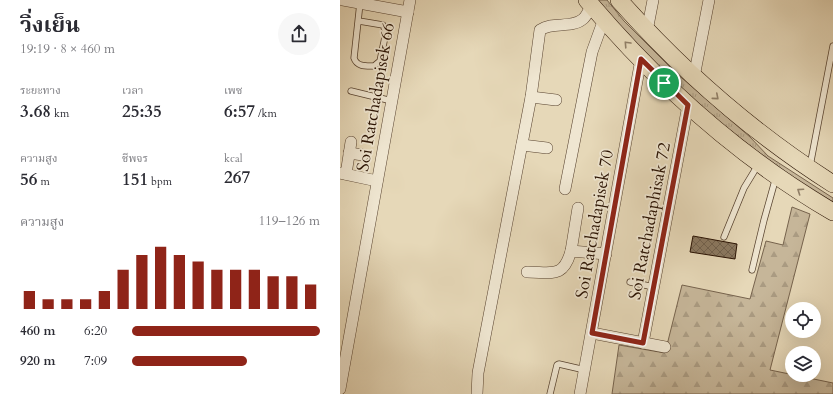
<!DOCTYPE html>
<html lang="th">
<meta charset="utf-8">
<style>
body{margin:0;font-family:Cardo,"Noto Serif Thai",serif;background:#f7f7f7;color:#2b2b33;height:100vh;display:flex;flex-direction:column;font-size:15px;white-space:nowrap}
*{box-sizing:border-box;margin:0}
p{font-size:13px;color:#7c7c81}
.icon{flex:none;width:22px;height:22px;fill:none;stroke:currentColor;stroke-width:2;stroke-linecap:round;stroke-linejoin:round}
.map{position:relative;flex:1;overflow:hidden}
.details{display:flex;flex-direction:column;background:#fff;width:340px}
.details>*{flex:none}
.buttons{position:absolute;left:445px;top:302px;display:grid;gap:8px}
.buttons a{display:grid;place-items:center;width:36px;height:36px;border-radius:50%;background:#fff;box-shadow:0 4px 16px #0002;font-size:20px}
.pin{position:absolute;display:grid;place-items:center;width:34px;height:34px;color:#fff;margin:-17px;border:2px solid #fff;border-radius:50%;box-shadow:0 1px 4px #0007}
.round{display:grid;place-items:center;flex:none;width:42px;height:42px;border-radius:21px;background:#f7f7f7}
.head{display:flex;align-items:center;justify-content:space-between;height:68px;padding:0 20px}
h1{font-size:22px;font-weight:700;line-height:30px}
.figures{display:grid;grid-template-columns:repeat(3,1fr);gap:6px;height:68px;padding:4px 20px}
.figures div{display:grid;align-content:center}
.figures b{font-size:17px;font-weight:700}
.figures small{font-size:11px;font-weight:400}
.figures p{font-size:11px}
.chart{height:112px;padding:8px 20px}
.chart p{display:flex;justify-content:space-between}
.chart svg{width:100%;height:72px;margin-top:4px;stroke:#8f2418;stroke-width:6}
ul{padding:0 20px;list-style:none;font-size:13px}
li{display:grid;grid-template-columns:64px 48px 1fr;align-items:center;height:30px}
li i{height:10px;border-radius:5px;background:#8f2418}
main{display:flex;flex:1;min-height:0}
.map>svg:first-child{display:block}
.grass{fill:url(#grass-tufts);stroke:#76634d}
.forest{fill:url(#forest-firs);stroke:#76634d}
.building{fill:url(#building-cross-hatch);stroke:#271001}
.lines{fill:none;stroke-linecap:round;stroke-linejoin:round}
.lane-casing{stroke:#57422f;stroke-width:7}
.street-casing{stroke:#57422f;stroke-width:12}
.primary-casing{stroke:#271001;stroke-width:18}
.lane{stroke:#efe6d1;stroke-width:5.5}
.street{stroke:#efe6d1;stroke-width:11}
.primary{stroke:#e6d8b8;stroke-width:17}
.oneway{stroke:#907e66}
.route-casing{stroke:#fff;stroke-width:8}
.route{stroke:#8f2418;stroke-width:5}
.labels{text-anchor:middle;stroke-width:3.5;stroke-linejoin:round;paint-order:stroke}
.street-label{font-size:17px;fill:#271001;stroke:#efe6d1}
</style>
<main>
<section class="details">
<div class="head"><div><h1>วิ่งเย็น</h1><p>19:19 · 8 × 460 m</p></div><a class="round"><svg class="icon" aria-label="share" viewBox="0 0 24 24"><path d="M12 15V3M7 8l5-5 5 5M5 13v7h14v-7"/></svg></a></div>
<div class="figures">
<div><p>ระยะทาง</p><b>3.68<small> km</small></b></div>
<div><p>เวลา</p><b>25:35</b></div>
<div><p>เพซ</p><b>6:57<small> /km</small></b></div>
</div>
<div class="figures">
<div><p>ความสูง</p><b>56<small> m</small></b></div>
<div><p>ชีพจร</p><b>151<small> bpm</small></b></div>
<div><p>kcal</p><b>267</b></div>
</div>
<div class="chart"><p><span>ความสูง</span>119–126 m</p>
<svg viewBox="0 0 160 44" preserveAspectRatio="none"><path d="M5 44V33M15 44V38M25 44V38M35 44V38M45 44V33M55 44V20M65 44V11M75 44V6M85 44V11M95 44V15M105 44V20M115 44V20M125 44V20M135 44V24M145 44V24M155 44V29"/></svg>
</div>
<ul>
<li><b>460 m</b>6:20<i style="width:100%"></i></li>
<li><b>920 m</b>7:09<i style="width:61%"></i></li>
</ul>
</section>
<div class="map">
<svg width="493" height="394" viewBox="0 0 493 394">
<defs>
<pattern id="grass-tufts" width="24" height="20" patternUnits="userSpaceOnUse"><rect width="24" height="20" fill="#c6b699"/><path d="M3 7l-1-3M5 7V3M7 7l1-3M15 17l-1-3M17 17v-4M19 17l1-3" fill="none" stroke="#aa9b82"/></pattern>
<pattern id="forest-firs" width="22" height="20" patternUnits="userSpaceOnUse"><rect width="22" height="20" fill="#c6b699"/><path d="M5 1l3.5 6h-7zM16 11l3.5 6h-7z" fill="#aa9b82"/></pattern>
<pattern id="building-cross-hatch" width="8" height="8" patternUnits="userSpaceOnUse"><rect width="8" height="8" fill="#8a7860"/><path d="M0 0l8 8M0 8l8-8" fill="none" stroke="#71614d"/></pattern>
</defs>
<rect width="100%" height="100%" fill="#e6d8b8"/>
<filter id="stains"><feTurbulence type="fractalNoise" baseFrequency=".005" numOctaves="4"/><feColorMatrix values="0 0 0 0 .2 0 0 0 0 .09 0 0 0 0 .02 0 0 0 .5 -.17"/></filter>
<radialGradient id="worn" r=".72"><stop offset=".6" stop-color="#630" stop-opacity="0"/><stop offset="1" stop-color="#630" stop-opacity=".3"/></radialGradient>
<path class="grass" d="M 258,0 L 267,0 L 284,21 L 335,72 L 410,137 L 428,156 L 493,198 L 493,202 L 449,174 L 413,148 L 359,106 L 286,34 Z"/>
<path class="forest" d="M 452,207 L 470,214 L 430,370 L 493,383 L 493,394 L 272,394 L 279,345 L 325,353 L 342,285 L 410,299 L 426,241 L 443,245 Z"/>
<path class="building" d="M 353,236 L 397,244 L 395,259 L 350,252 Z"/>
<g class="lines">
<defs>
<g id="lane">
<path d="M 19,21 L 43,25 L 46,32 L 40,61 L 34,66 C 26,66 17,67 14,58 L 20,3"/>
<path d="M 11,91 L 52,101"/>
<path d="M 470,166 L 493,46"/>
<path d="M 384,237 L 404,188 L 418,165"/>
<path d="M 412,270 L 424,220 L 436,177"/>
<path d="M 290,282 L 314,287"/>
<path d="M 210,394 L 217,365 L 219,364 L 245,370"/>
</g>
<g id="street">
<path d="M 3,0 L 68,12"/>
<path d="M 307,31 L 313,0"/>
<path d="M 354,77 L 369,0"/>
<path d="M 191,97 L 216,100"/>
<path d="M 182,145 L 207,148"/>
<path d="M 9,153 L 23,155"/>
<path d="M 0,173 L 37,181"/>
<path d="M 6,174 L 11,142"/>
<path d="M 225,189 L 252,52 L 264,19"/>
<path d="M 231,251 L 238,208"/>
<path d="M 187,272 C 212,272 223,279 231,251 L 266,254"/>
<path d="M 252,333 L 325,347"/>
<path d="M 303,343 L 348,105"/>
<path d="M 0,389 L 70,0"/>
<path d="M 137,394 L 138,373 L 191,97 L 200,30 C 213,21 231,29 243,19 C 247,16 249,9 252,5"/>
<path d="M 240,394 L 301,59"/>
</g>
<g id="primary">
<path d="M 247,0 C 317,83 399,157 493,212"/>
<path d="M 279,0 C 342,71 413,133 493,184"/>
</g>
</defs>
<use href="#lane" class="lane-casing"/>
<use href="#street" class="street-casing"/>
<use href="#primary" class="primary-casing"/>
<use href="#lane" class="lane"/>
<use href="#street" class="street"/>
<use href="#primary" class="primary"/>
</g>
<defs><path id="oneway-chevron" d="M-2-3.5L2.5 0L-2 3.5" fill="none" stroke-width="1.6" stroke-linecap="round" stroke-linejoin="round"/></defs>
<g class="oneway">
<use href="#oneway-chevron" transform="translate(287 44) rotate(-133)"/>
<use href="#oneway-chevron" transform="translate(376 97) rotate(41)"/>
<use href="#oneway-chevron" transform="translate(460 191) rotate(-146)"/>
</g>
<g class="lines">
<defs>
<path id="route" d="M 301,59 L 348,105 L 303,343 L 252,333 Z"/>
</defs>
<use href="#route" class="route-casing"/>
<use href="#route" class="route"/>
</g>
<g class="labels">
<g class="street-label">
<text transform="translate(35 97) rotate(-80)" y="6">Soi Ratchadapisek 66</text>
<text transform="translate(309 221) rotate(-79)" y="6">Soi Ratchadaphisak 72</text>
<text transform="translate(254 224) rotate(-80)" y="6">Soi Ratchadapisek 70</text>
</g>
</g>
<rect width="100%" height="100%" filter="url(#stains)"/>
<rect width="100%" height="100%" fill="url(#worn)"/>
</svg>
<div class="buttons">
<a><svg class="icon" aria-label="locate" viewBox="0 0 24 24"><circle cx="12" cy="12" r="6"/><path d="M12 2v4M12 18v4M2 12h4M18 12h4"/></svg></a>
<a><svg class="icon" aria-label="layers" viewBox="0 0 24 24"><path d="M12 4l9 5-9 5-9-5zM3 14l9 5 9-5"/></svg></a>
</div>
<div class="pin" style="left:324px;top:83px;background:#1e9e55"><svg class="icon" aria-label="arrive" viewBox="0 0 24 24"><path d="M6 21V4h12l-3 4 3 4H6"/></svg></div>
</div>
</main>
